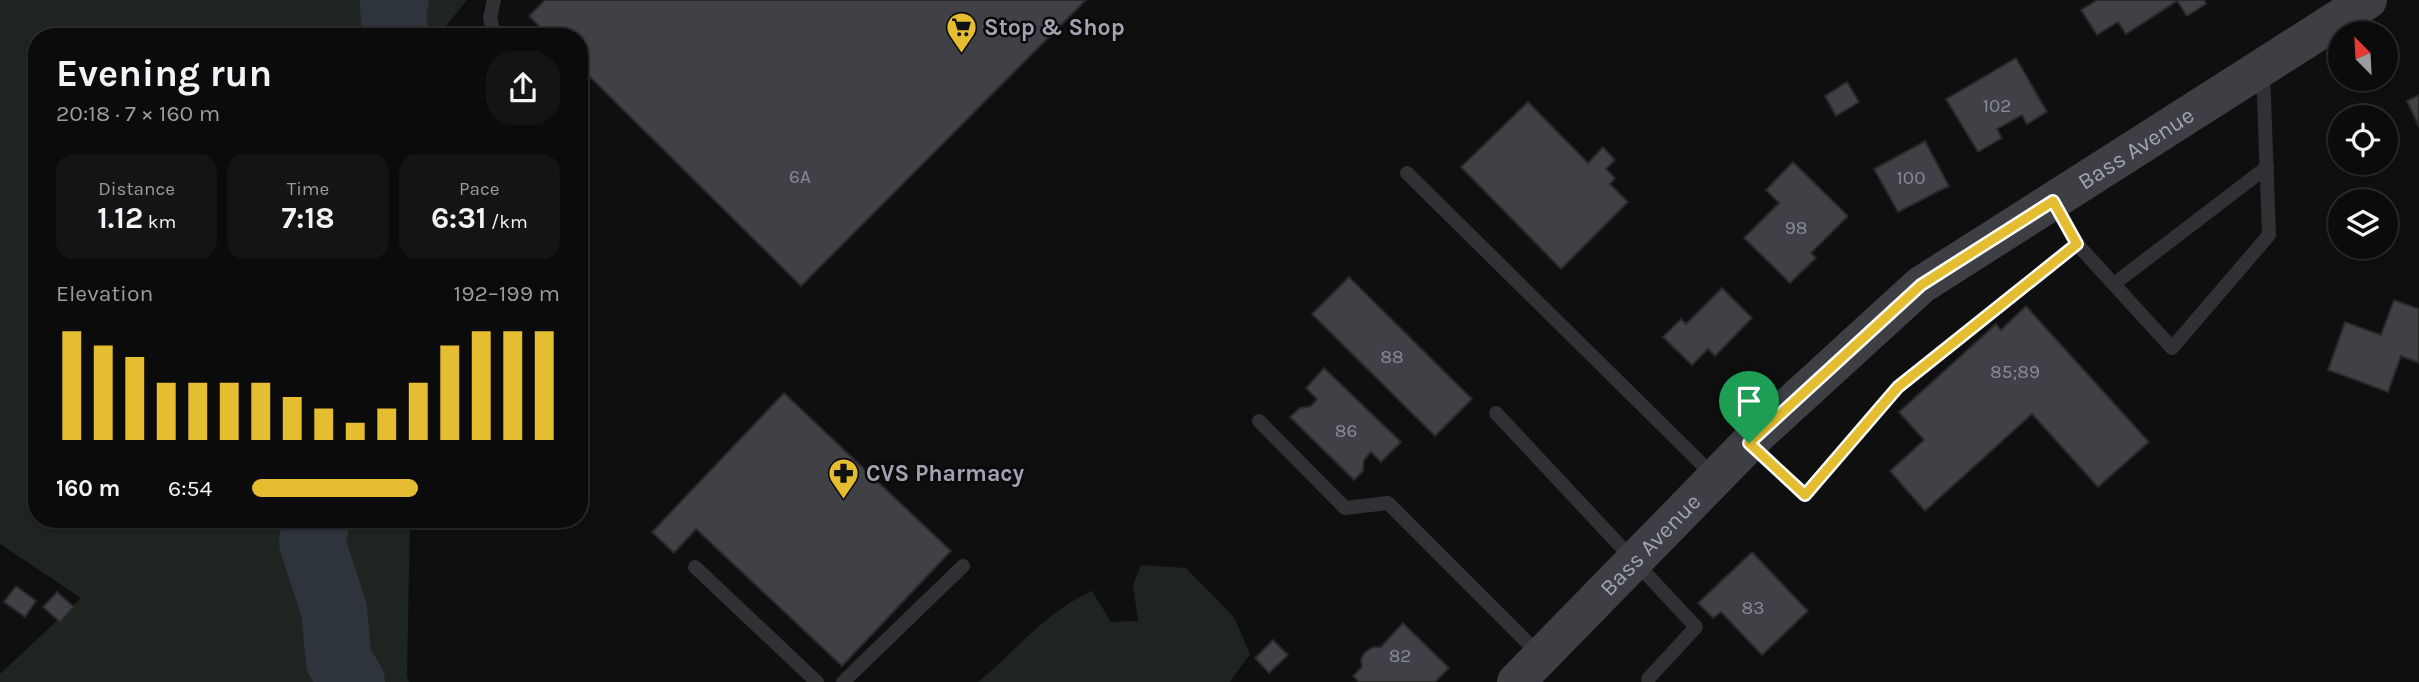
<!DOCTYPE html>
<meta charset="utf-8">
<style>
body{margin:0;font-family:Karla,sans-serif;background:#141415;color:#f1f3f6;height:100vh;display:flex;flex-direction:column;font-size:26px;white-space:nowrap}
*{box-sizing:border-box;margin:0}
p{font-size:23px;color:#9a9b9d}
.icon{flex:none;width:38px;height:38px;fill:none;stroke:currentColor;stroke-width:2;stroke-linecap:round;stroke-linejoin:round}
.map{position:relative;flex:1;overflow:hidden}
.details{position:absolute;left:28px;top:28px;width:560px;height:500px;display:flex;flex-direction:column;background:#0b0b0c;border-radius:28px;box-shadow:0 2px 5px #0004,0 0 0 2px #2b2b2d}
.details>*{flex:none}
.needle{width:46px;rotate:336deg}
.tools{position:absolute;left:2328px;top:21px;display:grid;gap:14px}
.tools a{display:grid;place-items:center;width:70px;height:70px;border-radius:50%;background:#0b0b0c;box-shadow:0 2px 5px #0004,0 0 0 2px #2b2b2d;font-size:35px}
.pin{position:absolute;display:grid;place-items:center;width:60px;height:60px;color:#fff;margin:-72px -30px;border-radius:50% 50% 50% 0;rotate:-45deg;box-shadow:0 0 7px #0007}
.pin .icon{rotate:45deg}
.round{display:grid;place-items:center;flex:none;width:74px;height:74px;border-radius:28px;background:#141415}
.headline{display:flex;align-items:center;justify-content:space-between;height:119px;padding:0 28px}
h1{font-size:38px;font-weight:700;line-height:52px}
.stats{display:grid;grid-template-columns:repeat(3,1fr);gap:10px;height:119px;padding:7px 28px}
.stats div{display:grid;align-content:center;border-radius:18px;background:#141415;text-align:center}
.stats b{font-size:30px;font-weight:700}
.stats small{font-size:19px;font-weight:400}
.stats p{font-size:19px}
.chart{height:196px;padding:14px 28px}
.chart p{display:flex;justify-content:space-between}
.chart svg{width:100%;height:126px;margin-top:7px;stroke:#e5bd31;stroke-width:6}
ul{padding:0 28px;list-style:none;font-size:23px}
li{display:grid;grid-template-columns:112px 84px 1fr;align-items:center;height:52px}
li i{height:18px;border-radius:9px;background:#e5bd31}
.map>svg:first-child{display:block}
.green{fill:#1e241f}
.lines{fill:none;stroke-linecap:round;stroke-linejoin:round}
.river{stroke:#2d343c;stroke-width:66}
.building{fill:#404146;stroke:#29292c;stroke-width:2}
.lane{stroke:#303035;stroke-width:14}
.secondary{stroke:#3e3f45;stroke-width:38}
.route-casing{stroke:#fff;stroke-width:14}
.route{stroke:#e5bd31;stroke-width:9}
.labels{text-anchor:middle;stroke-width:5;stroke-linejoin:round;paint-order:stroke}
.number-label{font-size:19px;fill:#898b96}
.poi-label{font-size:23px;font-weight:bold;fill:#a1a4b0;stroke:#0a0a0b;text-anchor:start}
.street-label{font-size:23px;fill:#a1a4b0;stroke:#0a0a0b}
</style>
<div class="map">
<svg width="2419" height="682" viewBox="0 0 2419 682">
<rect width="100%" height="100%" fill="#0f0f10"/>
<g class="green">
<path d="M 0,0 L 467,0 L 437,37 L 37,37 L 37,520 L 410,520 L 407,676 L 409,682 L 0,682 L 0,674 L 81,598 L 0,544 Z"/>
<path d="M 1141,565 L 1186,568 L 1234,617 L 1250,654 L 1230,682 L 978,682 C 1017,650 1045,612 1092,591 L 1111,622 L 1138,621 L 1133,585 Z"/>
</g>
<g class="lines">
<g class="river">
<path d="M 395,37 L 393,6 L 396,0"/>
<path d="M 317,520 L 312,542 L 334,610 L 339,661 L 352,682"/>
</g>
</g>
<g class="building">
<path d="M 545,0 L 1086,0 L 801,286 L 579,66 L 579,37 L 550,37 L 529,16 Z"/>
<path d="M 2097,0 L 2204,0 L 2206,4 L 2187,16 L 2177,1 L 2126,34 L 2118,22 L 2097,35 L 2081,10 Z"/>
<path d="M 2016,58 L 2047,112 L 2027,124 L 2022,115 L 1997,129 L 2002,138 L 1978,152 L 1946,99 Z"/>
<path d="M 1847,82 L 1859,102 L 1836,116 L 1825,96 Z"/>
<path d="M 2419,95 L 2419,127 L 2407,101 Z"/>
<path d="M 1528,102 L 1588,163 L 1603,147 L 1615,160 L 1606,169 L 1615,178 L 1610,184 L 1628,202 L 1561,269 L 1461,167 Z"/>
<path d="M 1925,141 L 1949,186 L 1898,212 L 1874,169 Z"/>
<path d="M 1793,162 L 1848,216 L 1811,253 L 1816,258 L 1790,283 L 1744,238 L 1779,203 L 1766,190 Z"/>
<path d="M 1349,277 L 1472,399 L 1435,436 L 1312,314 Z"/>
<path d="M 1722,288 L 1752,318 L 1715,356 L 1708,349 L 1692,365 L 1663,337 L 1681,319 L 1686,324 Z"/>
<path d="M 2394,300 L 2419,309 L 2419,363 L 2401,356 L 2388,392 L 2328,370 L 2345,322 L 2381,335 Z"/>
<path d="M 2026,306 L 2149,442 L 2098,487 L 2032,414 L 1925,511 L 1890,471 L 1924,440 L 1899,412 L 1996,324 L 2001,330 Z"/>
<path d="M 1324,368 L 1401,442 L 1381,462 L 1371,452 L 1364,460 L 1363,471 L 1354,480 L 1290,417 L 1300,408 L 1311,406 L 1317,399 L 1306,388 Z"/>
<path d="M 784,393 L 951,551 L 842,666 L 696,529 L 674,553 L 652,532 Z"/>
<path d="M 1752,552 L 1808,611 L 1762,655 L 1721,612 L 1713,618 L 1698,603 Z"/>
<path d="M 16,586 L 36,601 L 25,617 L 4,602 Z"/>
<path d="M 57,592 L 74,607 L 60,622 L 43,607 Z"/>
<path d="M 1403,623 L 1449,668 L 1435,682 L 1359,682 L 1353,676 L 1362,667 L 1361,659 L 1365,652 L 1373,647 L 1381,647 Z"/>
<path d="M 1273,640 L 1288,655 L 1269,673 L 1255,658 Z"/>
</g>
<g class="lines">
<g class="lane">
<path d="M 494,0 L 490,18 L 495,37"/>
<path d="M 1407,173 L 1715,477"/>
<path d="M 2054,202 L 2077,244 L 2172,348 L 2269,235 L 2263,71"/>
<path d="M 2114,284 L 2267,167"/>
<path d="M 1496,413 L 1696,627 L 1648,679"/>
<path d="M 1259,421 L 1345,508 L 1388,503 L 1540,655"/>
<path d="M 1750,444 L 1805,495 L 1898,387 L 2077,244"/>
<path d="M 695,567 L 817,682"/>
<path d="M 843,682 L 963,566"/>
</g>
<path class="secondary" id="s1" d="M 1516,682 L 1759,433 L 1921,285 L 2368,0"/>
</g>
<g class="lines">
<defs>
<path id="route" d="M 2053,201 L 2077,244 L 1898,387 L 1805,495 L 1749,443 L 1921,285 Z"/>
</defs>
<use href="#route" class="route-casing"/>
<use href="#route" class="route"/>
</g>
<defs>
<symbol id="supermarket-pin" viewBox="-11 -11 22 30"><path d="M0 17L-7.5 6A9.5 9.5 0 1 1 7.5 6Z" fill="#e5bd31" stroke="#0a0a0b"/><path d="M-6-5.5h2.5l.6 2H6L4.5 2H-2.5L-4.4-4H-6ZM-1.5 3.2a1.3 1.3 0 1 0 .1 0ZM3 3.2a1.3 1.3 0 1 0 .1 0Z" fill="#111"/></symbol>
<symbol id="pharmacy-pin" viewBox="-11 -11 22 30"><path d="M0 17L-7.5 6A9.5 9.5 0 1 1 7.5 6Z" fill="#e5bd31" stroke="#0a0a0b"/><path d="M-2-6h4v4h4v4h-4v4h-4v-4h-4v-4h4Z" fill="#111"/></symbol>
</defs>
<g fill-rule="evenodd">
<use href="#supermarket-pin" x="944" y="10" width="35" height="47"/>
<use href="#pharmacy-pin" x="826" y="456" width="35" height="47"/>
</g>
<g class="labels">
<g class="number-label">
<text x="1997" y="112">102</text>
<text x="800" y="183">6A</text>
<text x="1911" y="184">100</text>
<text x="1796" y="234">98</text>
<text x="1392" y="363">88</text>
<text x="2015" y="378">85;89</text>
<text x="1346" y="437">86</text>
<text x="1753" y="614">83</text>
<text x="1400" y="662">82</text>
</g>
<g class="poi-label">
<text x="984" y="35">Stop &amp; Shop</text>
<text x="866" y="481">CVS Pharmacy</text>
</g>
<g class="street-label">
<text dy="8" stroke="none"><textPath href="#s1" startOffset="822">Bass Avenue</textPath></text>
<text dy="8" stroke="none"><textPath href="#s1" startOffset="192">Bass Avenue</textPath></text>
</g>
</g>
</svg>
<div class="tools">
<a><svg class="needle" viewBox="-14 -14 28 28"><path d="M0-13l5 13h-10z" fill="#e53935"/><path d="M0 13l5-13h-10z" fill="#9a9b9d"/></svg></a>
<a><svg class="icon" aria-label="locate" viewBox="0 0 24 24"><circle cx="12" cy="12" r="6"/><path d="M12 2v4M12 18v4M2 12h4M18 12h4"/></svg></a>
<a><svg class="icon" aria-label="layers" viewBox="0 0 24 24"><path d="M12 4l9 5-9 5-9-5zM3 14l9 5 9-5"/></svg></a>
</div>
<div class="pin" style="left:1749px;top:443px;background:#1e9e55"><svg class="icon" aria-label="arrive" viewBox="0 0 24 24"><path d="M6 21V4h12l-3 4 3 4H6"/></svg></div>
<section class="details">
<div class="headline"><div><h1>Evening run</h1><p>20:18 · 7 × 160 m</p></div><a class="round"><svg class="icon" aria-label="share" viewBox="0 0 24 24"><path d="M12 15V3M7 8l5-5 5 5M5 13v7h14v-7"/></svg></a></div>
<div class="stats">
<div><p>Distance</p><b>1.12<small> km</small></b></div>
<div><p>Time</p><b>7:18</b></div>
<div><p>Pace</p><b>6:31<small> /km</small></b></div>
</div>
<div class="chart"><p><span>Elevation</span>192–199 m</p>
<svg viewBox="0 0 160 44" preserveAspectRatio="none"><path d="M5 44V6M15 44V11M25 44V15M35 44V24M45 44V24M55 44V24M65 44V24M75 44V29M85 44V33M95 44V38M105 44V33M115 44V24M125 44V11M135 44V6M145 44V6M155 44V6"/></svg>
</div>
<ul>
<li><b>160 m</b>6:54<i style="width:54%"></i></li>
</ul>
</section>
</div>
